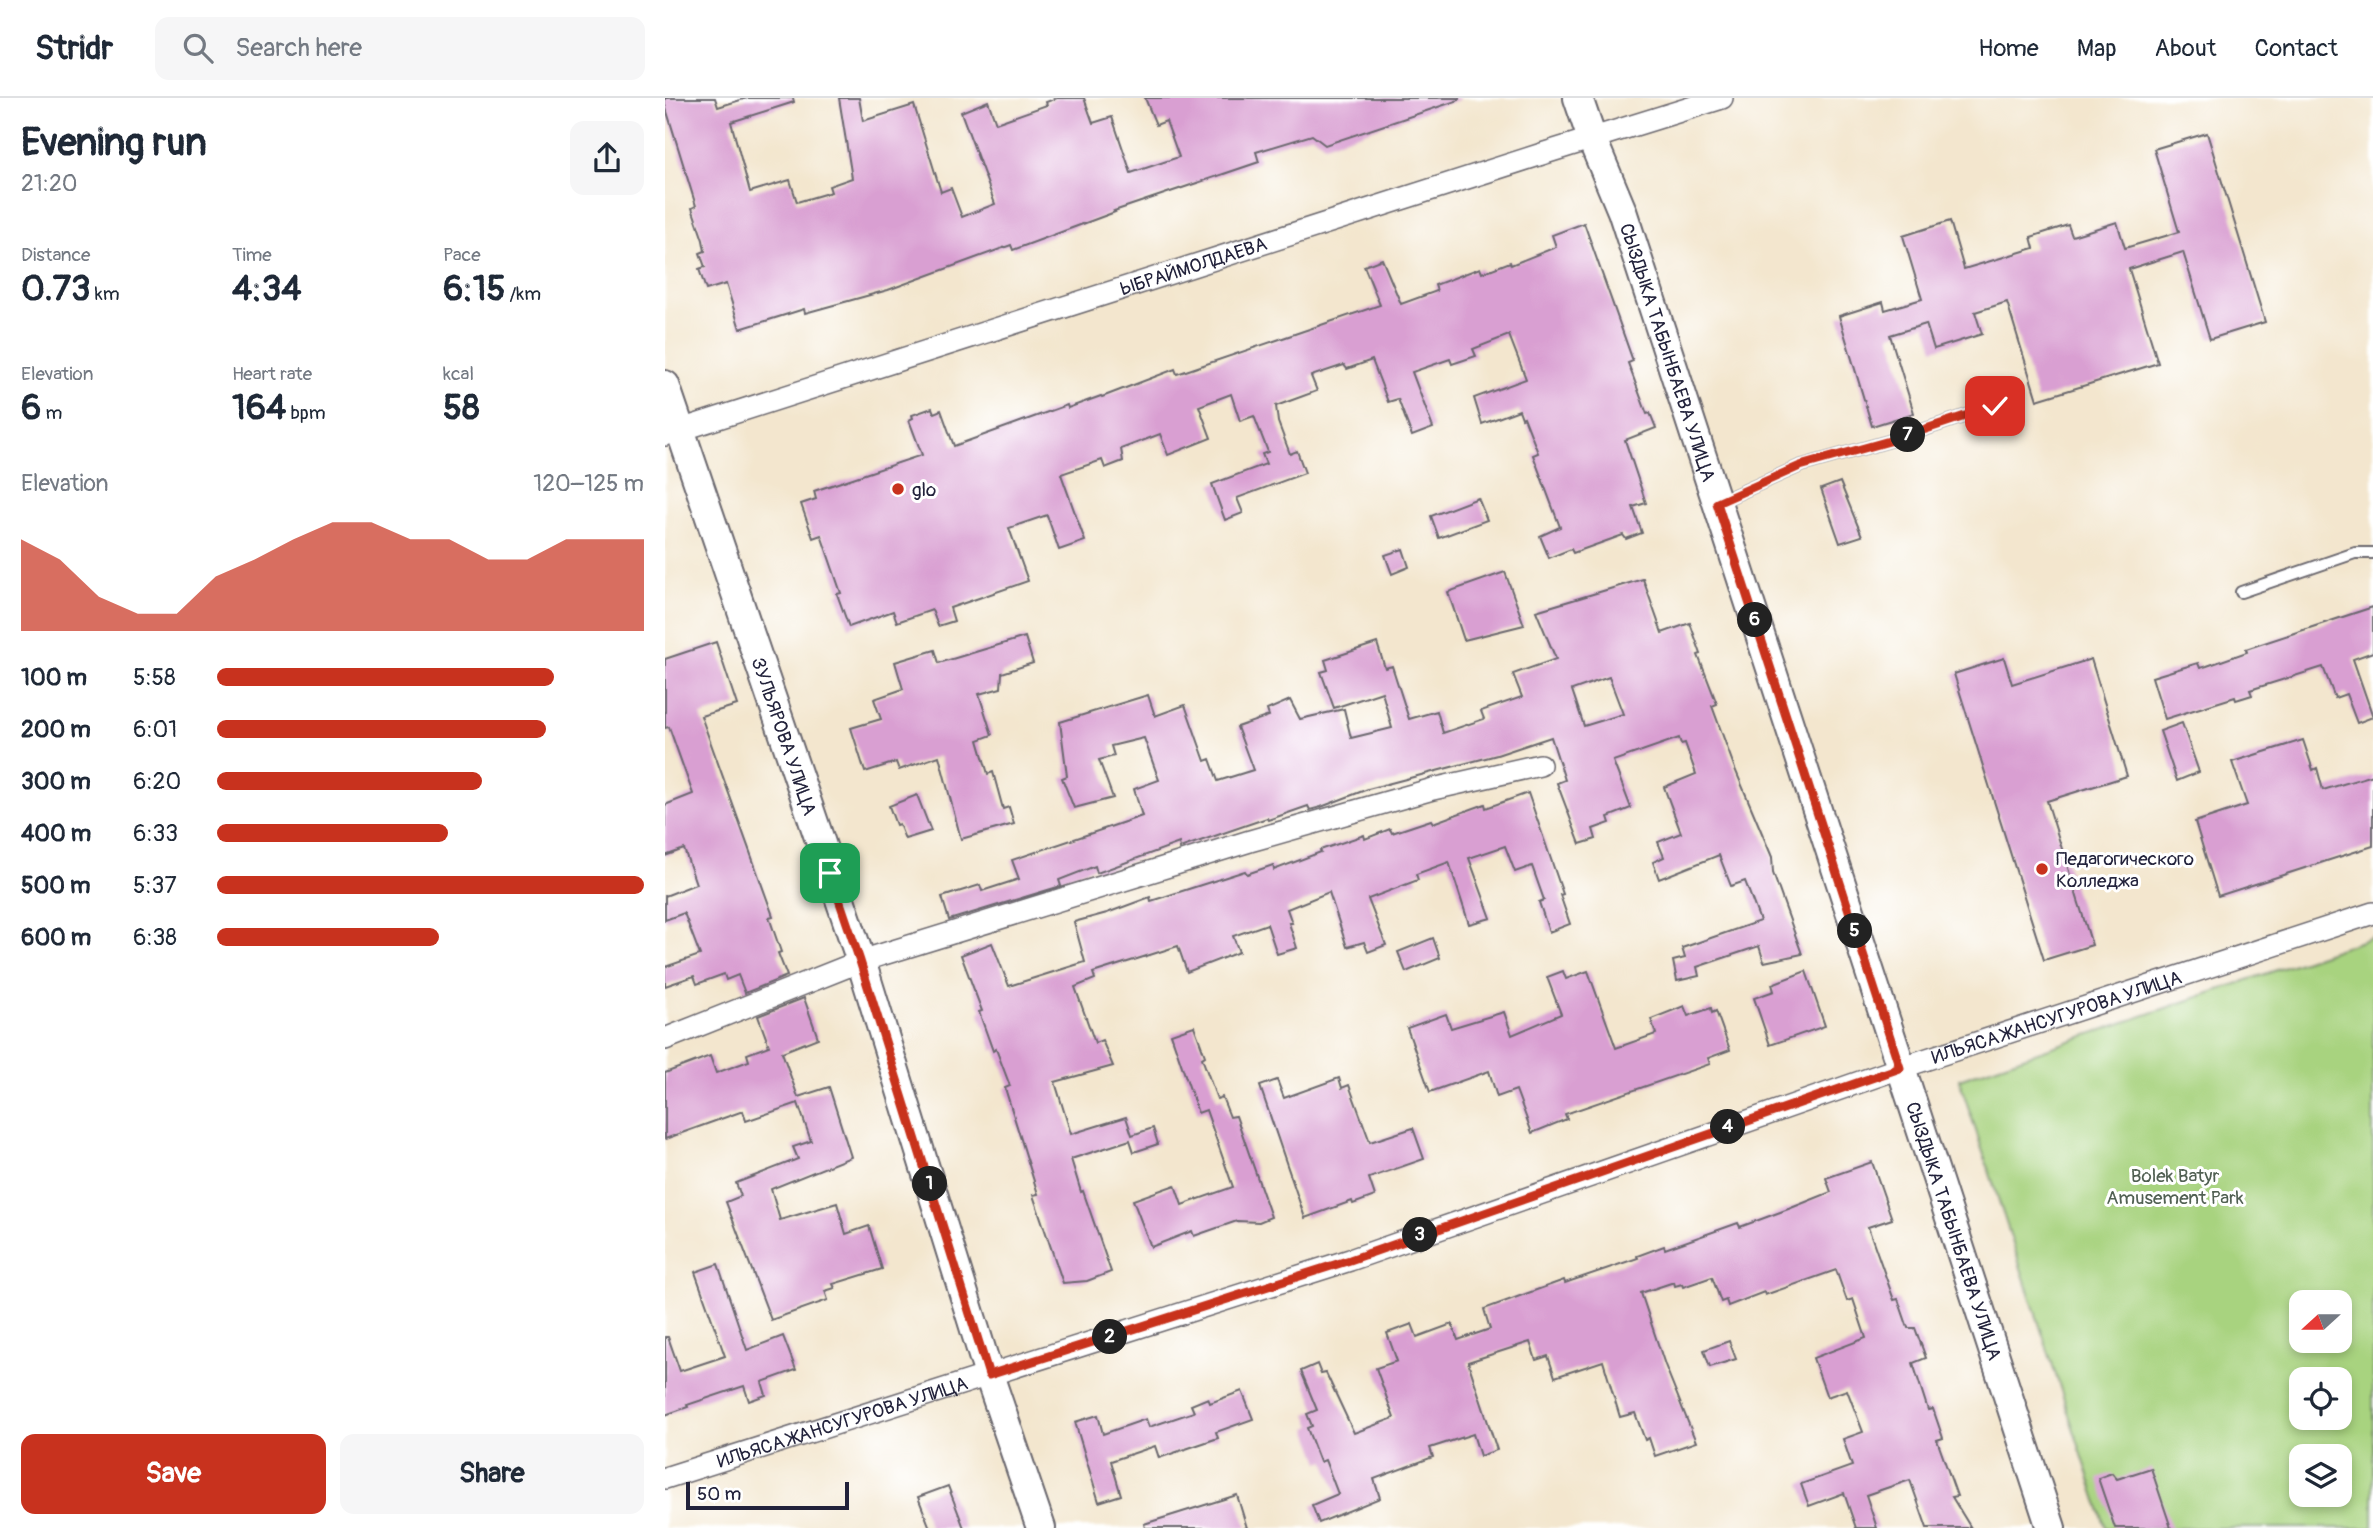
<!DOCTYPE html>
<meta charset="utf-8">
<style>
body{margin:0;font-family:Pangolin,sans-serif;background:#f6f6f7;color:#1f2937;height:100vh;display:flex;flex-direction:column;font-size:26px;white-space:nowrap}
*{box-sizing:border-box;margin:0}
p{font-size:23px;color:#747a83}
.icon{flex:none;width:38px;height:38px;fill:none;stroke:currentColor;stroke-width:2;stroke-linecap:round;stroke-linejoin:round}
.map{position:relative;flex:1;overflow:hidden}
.side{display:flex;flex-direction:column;background:#fff;width:665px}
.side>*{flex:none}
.needle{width:46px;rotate:249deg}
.buttons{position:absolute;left:1624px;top:1192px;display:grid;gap:14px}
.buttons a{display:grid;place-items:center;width:63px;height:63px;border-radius:14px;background:#fff;box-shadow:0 4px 10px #0003;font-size:35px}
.scale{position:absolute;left:21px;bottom:18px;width:163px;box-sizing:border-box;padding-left:7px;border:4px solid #22223b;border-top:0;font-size:19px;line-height:24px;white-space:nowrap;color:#22223b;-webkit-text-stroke:5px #fff;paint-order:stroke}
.pin{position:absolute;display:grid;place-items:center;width:60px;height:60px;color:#fff;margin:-30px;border-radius:14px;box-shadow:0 4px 10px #0006}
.km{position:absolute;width:35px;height:35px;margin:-18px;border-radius:50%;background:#222;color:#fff;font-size:19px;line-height:35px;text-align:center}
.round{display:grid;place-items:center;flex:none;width:74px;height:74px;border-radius:14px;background:#f6f6f7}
.head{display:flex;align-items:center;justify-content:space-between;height:119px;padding:0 21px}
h1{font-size:38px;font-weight:800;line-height:52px}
.figures{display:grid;grid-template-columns:repeat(3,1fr);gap:10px;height:119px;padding:7px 21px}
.figures div{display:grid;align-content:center}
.figures b{font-size:35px;font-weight:800}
.figures small{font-size:19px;font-weight:400}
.figures p{font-size:19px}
.chart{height:196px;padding:14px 21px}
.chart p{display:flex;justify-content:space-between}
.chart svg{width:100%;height:126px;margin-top:7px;fill:#c8321e;opacity:.7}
.action{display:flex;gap:14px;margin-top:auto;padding:14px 21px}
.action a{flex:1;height:80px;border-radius:14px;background:#c8321e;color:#fff;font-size:28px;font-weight:800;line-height:80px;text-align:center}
.action a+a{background:#f6f6f7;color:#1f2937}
ul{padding:0 21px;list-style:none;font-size:23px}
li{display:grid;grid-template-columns:112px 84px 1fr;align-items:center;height:52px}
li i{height:18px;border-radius:9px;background:#c8321e}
header{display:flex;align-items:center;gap:42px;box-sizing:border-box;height:98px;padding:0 35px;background:#fff;border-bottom:2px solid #e0e1e3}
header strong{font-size:33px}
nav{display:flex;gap:38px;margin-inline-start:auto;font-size:24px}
.search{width:490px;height:63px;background:#f6f6f7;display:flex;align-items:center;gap:18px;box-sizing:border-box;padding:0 24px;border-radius:14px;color:#747a83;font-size:26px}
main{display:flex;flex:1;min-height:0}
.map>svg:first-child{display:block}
.green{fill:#a8d37f;stroke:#657a5d;stroke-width:2;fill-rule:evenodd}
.building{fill:#d99fd2;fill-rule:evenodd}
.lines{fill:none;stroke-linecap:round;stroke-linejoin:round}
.service-casing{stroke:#6b676e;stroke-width:14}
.minor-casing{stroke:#6b676e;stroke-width:24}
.tertiary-casing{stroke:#6b676e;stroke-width:32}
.service{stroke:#fff;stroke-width:10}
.minor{stroke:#fff;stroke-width:21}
.tertiary{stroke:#fff;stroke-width:28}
.route-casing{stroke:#fff;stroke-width:14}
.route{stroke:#c8321e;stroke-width:9}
.poi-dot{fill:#c8321e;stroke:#fff;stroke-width:2.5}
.labels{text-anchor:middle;stroke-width:6;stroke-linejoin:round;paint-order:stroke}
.street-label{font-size:19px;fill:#22223b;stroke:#fff}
.poi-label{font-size:19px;fill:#22223b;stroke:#fff;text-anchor:start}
.park-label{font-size:19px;fill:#516053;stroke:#fff}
</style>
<header>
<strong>Stridr</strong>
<div class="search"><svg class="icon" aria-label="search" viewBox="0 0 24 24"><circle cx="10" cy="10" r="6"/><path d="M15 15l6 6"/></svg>Search here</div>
<nav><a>Home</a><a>Map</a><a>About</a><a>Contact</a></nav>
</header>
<main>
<section class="side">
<div class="head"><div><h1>Evening run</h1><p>21:20</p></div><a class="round"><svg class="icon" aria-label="share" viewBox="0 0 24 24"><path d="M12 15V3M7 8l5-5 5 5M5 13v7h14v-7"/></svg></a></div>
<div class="figures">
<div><p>Distance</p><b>0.73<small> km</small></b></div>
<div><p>Time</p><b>4:34</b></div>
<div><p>Pace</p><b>6:15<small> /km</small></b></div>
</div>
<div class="figures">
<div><p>Elevation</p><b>6<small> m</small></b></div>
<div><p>Heart rate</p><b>164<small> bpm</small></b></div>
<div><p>kcal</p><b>58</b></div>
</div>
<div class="chart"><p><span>Elevation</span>120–125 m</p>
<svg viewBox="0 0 160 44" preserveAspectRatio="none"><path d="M0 44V12L10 19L20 32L30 38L40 38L50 25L60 19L70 12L80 6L90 6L100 12L110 12L120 19L130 19L140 12L150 12L160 12V44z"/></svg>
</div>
<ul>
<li><b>100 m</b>5:58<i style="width:79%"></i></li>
<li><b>200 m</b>6:01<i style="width:77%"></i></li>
<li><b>300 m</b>6:20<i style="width:62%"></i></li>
<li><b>400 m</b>6:33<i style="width:54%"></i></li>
<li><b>500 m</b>5:37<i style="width:100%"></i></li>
<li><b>600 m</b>6:38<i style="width:52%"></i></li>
</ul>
<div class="action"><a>Save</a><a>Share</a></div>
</section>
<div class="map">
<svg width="1708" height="1430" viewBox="0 0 1708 1430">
<rect width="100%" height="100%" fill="#fff"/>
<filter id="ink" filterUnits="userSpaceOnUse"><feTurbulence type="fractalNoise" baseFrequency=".0143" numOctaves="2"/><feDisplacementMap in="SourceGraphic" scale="14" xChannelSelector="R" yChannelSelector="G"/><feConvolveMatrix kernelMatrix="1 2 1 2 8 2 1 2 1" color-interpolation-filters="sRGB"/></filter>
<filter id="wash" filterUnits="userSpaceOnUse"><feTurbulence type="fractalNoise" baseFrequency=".00686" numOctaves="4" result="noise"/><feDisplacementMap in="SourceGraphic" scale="28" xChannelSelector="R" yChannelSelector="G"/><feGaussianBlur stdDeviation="1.57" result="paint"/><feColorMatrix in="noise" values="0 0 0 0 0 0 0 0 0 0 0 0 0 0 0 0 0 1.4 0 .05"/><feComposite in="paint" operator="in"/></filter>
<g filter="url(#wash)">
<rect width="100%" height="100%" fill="#f3e6ce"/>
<path class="green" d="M 1708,839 L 1708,1430 L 1441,1430 L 1294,981 ZM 1636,1204 L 1675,1204 L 1675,1242 L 1636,1242 ZM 1636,1281 L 1675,1281 L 1675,1320 L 1636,1320 ZM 1636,1358 L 1675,1358 L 1675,1396 L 1636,1396 Z"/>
<g id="blocks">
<g class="building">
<path d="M 0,0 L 50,0 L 53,9 L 82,0 L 128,0 L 129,4 L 66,24 L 85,94 L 125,82 L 132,104 L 166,94 L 164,88 L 187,80 L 174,0 L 194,0 L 198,23 L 249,7 L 276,94 L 286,90 L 297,119 L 330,106 L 296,14 L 323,3 L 331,25 L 382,7 L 381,4 L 392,0 L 419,0 L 428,25 L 447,19 L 466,75 L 514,59 L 501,23 L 491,27 L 480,0 L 794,0 L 794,2 L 660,47 L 647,37 L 591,54 L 594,64 L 449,113 L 450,114 L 348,152 L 346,147 L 223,192 L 140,215 L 139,211 L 75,231 L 61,186 L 41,192 L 34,171 L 40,169 L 35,155 L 40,153 L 38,142 L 27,110 L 31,108 L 0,7 Z"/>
<path d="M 1542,35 L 1600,224 L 1545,241 L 1518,154 L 1464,171 L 1493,265 L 1372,302 L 1342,204 L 1310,214 L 1317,236 L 1269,251 L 1261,226 L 1225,237 L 1249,315 L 1207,328 L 1174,218 L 1218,204 L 1220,212 L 1257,201 L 1238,138 L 1285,123 L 1299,171 L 1369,150 L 1366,139 L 1403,127 L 1407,138 L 1452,124 L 1460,150 L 1514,134 L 1489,51 Z"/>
<path d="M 919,125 L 968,263 L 963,265 L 982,316 L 985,315 L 991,330 L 960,342 L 981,405 L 968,409 L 977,435 L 961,441 L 958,437 L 908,455 L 906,451 L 884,460 L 875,438 L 895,429 L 868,357 L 873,355 L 859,319 L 857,320 L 854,312 L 817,326 L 809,300 L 861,281 L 844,237 L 808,251 L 811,258 L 787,266 L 785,261 L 747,274 L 768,330 L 747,338 L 733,301 L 723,304 L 707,262 L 682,271 L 679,267 L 646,278 L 652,293 L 611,308 L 613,324 L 625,356 L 632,353 L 640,375 L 572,400 L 578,415 L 560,422 L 547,386 L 601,366 L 597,356 L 603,354 L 589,318 L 575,323 L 566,296 L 534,308 L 546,340 L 503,357 L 495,336 L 456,351 L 458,363 L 440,370 L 437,362 L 396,376 L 420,443 L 394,452 L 382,417 L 344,430 L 363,483 L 285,510 L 289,523 L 273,528 L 267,512 L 232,524 L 228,513 L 184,529 L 172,496 L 176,495 L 156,437 L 148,440 L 136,406 L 151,401 L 149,393 L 257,357 L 244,322 L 248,320 L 247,317 L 267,310 L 269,315 L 276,312 L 289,348 L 402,307 L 403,310 L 436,298 L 437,299 L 510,271 L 512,276 L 715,207 L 699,168 L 717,161 L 736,206 L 772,193 L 770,187 L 815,170 L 817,175 L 845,164 L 846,167 L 891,149 L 887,137 Z"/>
<path d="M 1175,384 L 1197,438 L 1175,445 L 1156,391 Z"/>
<path d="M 813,400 L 822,422 L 774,440 L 766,418 Z"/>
<path d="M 738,451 L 744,469 L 727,476 L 720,457 Z"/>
<path d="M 840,474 L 859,527 L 799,542 L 783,494 Z"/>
<path d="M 978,481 L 997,535 L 1025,525 L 1036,556 L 1033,557 L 1052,606 L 1047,608 L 1070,671 L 1107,759 L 1108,775 L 1137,856 L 1099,864 L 1094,848 L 1032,869 L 1034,878 L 1012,883 L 1008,863 L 1020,860 L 1017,850 L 1095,823 L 1080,783 L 1066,788 L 1054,757 L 994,781 L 988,764 L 999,759 L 993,744 L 1016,735 L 999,689 L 1031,676 L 1020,645 L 1016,646 L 1014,640 L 948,663 L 966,710 L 943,719 L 945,725 L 928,731 L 931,741 L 915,746 L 892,685 L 900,682 L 886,639 L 832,657 L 703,691 L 656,709 L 645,712 L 643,708 L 603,722 L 602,720 L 515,750 L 514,745 L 432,775 L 430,768 L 394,782 L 396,788 L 284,822 L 277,799 L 315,787 L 317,793 L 354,781 L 347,762 L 477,718 L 469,691 L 494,682 L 479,640 L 446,648 L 449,658 L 434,662 L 448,700 L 409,710 L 397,680 L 402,678 L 395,624 L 483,597 L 490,618 L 520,607 L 540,663 L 545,661 L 553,683 L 588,672 L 572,629 L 604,618 L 602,612 L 625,602 L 635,621 L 679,611 L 686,640 L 727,630 L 717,594 L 669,610 L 656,574 L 663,572 L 660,562 L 712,545 L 720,570 L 727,568 L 744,621 L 772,613 L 778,635 L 819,621 L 816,613 L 857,599 L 848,576 L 891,561 L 871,513 ZM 944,579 L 958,616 L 919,628 L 907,592 Z"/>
<path d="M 1708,509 L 1708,554 L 1688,561 L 1708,619 L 1692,625 L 1681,596 L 1670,600 L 1658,569 L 1585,592 L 1587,597 L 1571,602 L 1570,599 L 1500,621 L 1487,579 L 1533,565 L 1535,570 L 1542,568 L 1582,554 L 1581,551 Z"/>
<path d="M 360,539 L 368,565 L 337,575 L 336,590 L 314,596 L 327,637 L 313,642 L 323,676 L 328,674 L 338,711 L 344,709 L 349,726 L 296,741 L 274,658 L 234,672 L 231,664 L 200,674 L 186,630 L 216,621 L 209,601 L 238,591 L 230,564 L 270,552 L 274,565 Z"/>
<path d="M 51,544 L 72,607 L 36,618 L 108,818 L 104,819 L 116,854 L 113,855 L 122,878 L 80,895 L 73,877 L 61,882 L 59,876 L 32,886 L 29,878 L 0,888 L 0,869 L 35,857 L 19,815 L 0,822 L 0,798 L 31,786 L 19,751 L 0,758 L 0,707 L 28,696 L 4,629 L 0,630 L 0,561 Z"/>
<path d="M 1339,560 L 1347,586 L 1426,561 L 1462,678 L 1382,703 L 1427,847 L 1379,862 L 1289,576 Z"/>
<path d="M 1517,625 L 1534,674 L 1512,683 L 1495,633 Z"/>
<path d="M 1638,642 L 1648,672 L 1652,670 L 1658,692 L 1708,677 L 1708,748 L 1553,798 L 1530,724 L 1582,707 L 1567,664 Z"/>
<path d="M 863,695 L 898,796 L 895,797 L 905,826 L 884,834 L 874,804 L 879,802 L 867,768 L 850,774 L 840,748 L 804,760 L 826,820 L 804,826 L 784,764 L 751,776 L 753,782 L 703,801 L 721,847 L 703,854 L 699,844 L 682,849 L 664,794 L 622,811 L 627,825 L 624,825 L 632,850 L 612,856 L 602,826 L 568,838 L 574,854 L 522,874 L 513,848 L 428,875 L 430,881 L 410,889 L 430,945 L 437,942 L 448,968 L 390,984 L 406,1036 L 461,1019 L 467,1037 L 488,1030 L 493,1046 L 469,1054 L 465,1042 L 406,1061 L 416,1094 L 418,1093 L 446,1174 L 422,1183 L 398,1185 L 368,1097 L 373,1096 L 340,990 L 345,988 L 331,951 L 328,953 L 314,914 L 317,913 L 296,857 L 327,845 L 344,888 L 420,864 L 409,824 L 442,815 L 485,799 L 486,803 L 580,773 L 582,776 L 608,767 L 609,772 L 656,754 L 655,752 L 699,737 L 700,741 L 725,731 L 727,735 L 766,722 L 768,725 L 820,706 L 821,710 Z"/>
<path d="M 252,697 L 266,733 L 240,741 L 234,726 L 231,727 L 224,708 Z"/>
<path d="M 768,840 L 775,860 L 741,874 L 733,854 Z"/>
<path d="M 898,873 L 901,881 L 923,873 L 951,950 L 991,936 L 986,921 L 1019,908 L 1023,918 L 1046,910 L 1047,915 L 1051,913 L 1065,952 L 1043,960 L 1045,966 L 900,1016 L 902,1021 L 867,1035 L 851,992 L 832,999 L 824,973 L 765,994 L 742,930 L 781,916 L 786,930 L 839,914 L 847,937 L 896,916 L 882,879 Z"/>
<path d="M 1141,873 L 1160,928 L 1105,947 L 1089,900 L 1109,893 L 1107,886 Z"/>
<path d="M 139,900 L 153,940 L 117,954 L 133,999 L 164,989 L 186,1059 L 106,1091 L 115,1122 L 172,1105 L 181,1136 L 204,1128 L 217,1171 L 168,1186 L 170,1190 L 160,1193 L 163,1202 L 106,1222 L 61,1104 L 76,1098 L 71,1085 L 133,1061 L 128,1049 L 146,1043 L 133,1005 L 81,1023 L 78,1013 L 0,1041 L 0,975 L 45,958 L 51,975 L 84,963 L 82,956 L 104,948 L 93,918 Z"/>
<path d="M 529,928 L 540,958 L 537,960 L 552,1001 L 557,999 L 565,1019 L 571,1018 L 606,1119 L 594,1124 L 572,1123 L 529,1138 L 527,1133 L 486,1149 L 468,1102 L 510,1087 L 517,1107 L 568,1089 L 541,1012 L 533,1015 L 506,936 Z"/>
<path d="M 674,980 L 677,990 L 684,987 L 705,1044 L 748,1030 L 759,1061 L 704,1080 L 710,1098 L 688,1106 L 687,1103 L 640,1120 L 595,988 L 612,982 L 619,1000 Z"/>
<path d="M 1207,1064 L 1227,1121 L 1203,1129 L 1229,1202 L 1233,1201 L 1243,1230 L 1250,1230 L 1261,1260 L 1248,1265 L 1263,1312 L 1268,1311 L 1278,1340 L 1272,1342 L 1292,1398 L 1287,1399 L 1306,1430 L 1262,1430 L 1245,1382 L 1201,1397 L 1212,1430 L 1191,1430 L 1179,1395 L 1144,1408 L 1136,1386 L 1187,1368 L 1178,1341 L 1198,1334 L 1182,1292 L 1162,1299 L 1148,1260 L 1201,1240 L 1188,1201 L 1182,1203 L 1171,1172 L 1100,1197 L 1099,1194 L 1063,1208 L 1061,1202 L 1056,1204 L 1047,1179 L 1018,1189 L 1017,1186 L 1010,1188 L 1009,1184 L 976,1195 L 1000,1267 L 1031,1344 L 990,1358 L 984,1340 L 980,1342 L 970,1315 L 955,1319 L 938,1263 L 890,1279 L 883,1258 L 871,1262 L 865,1244 L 803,1264 L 832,1352 L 815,1358 L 808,1336 L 765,1350 L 768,1359 L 709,1381 L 715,1400 L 654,1425 L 647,1407 L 673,1396 L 660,1362 L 655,1364 L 642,1330 L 647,1328 L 642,1316 L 652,1312 L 636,1273 L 652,1266 L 656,1276 L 661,1275 L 689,1335 L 729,1320 L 711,1270 L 732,1263 L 722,1235 L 747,1226 L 752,1239 L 787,1226 L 793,1242 L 825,1231 L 819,1211 L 899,1182 L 900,1185 L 973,1160 L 972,1158 L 999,1148 L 1000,1151 L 1073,1125 L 1075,1129 L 1126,1110 L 1166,1094 L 1161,1080 Z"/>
<path d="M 53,1166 L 82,1252 L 118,1238 L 131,1272 L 97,1284 L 101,1297 L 84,1303 L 79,1288 L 22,1307 L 23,1309 L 0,1317 L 0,1239 L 3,1239 L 15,1273 L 60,1258 L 30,1174 Z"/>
<path d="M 1064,1243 L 1071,1261 L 1045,1269 L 1039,1252 Z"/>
<path d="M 577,1293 L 588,1321 L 551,1334 L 553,1340 L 494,1360 L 490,1348 L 446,1363 L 456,1397 L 434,1404 L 410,1324 L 433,1317 L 438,1336 L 481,1321 L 484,1329 L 529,1314 L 526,1307 L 543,1300 L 545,1305 Z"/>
<path d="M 1486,1370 L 1506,1430 L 1450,1430 L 1433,1380 L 1447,1375 L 1452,1381 Z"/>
<path d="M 283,1388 L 299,1430 L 265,1430 L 253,1399 Z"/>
<path d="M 572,1397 L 582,1430 L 480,1430 L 479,1426 Z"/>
</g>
</g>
</g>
<g filter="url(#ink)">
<use href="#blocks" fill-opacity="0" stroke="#6b676e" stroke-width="2"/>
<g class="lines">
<defs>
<g id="service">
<path d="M 1054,404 L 1135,368 L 1228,342 L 1330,308"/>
<path d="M 1576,494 L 1690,455 L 1708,455"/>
</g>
<g id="minor">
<path id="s1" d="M 0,337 L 880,55 L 1057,0"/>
<path d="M 0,941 L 196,863 L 585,743 L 768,691 L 875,667"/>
<path id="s2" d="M 0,1380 L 685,1162 L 1235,970 L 1708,815"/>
</g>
<g id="tertiary">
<path id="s3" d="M 913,0 L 927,41 L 957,113 L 1386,1430"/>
<path id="s4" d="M 0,287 L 196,863 L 324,1277 L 376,1430"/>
</g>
</defs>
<use href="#service" class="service-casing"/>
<use href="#minor" class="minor-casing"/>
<use href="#tertiary" class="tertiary-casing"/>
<use href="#service" class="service"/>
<use href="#minor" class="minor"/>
<use href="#tertiary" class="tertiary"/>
</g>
</g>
<g class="lines" filter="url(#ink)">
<defs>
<path id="route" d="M 165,775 L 195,863 L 324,1277 L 685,1162 L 1235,970 L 1052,405 L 1135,368 L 1228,342 L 1330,308"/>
</defs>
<use href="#route" class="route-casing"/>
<use href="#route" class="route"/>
</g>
<g class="poi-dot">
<circle cx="233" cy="391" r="7"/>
<circle cx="1377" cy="771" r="7"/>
</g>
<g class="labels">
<g class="street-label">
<text dy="7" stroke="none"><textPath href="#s1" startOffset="555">ЫБРАЙМОЛДАЕВА</textPath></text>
<text dy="7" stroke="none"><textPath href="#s3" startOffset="270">СЫЗДЫКА ТАБЫНБАЕВА УЛИЦА</textPath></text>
<text dy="7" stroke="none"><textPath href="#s4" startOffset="371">ЗУЛЬЯРОВА УЛИЦА</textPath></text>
<text dy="7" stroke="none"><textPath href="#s2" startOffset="1466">ИЛЬЯСА ЖАНСУГУРОВА УЛИЦА</textPath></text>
<text dy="7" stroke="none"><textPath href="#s3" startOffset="1194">СЫЗДЫКА ТАБЫНБАЕВА УЛИЦА</textPath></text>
<text dy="7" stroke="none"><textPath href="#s2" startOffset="186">ИЛЬЯСА ЖАНСУГУРОВА УЛИЦА</textPath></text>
</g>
<g class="poi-label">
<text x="247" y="398">glo</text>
<text x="1391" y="767">Педагогического<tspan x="1391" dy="22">Колледжа</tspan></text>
</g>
<g class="park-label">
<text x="1510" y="1084">Bolek Batyr<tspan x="1510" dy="22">Amusement Park</tspan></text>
</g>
</g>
</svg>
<div class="buttons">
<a><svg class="needle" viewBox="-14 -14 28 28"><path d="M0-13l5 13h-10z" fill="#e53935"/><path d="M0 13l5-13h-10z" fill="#747a83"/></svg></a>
<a><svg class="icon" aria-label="locate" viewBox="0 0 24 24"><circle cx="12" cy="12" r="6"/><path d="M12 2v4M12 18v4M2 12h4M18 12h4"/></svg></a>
<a><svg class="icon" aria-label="layers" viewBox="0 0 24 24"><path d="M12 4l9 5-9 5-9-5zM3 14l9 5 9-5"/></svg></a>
</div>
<div class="scale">50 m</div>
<div class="pin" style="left:165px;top:775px;background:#1e9e55"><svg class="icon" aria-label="arrive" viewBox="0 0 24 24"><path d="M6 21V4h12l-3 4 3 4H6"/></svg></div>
<div class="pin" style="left:1330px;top:308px;background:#d93025"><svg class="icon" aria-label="check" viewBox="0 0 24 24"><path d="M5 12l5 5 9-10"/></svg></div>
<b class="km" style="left:265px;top:1086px">1</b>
<b class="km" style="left:445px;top:1239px">2</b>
<b class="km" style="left:755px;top:1137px">3</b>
<b class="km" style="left:1063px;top:1029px">4</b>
<b class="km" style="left:1190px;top:833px">5</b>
<b class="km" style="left:1090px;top:522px">6</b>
<b class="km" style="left:1243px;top:337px">7</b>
</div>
</main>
